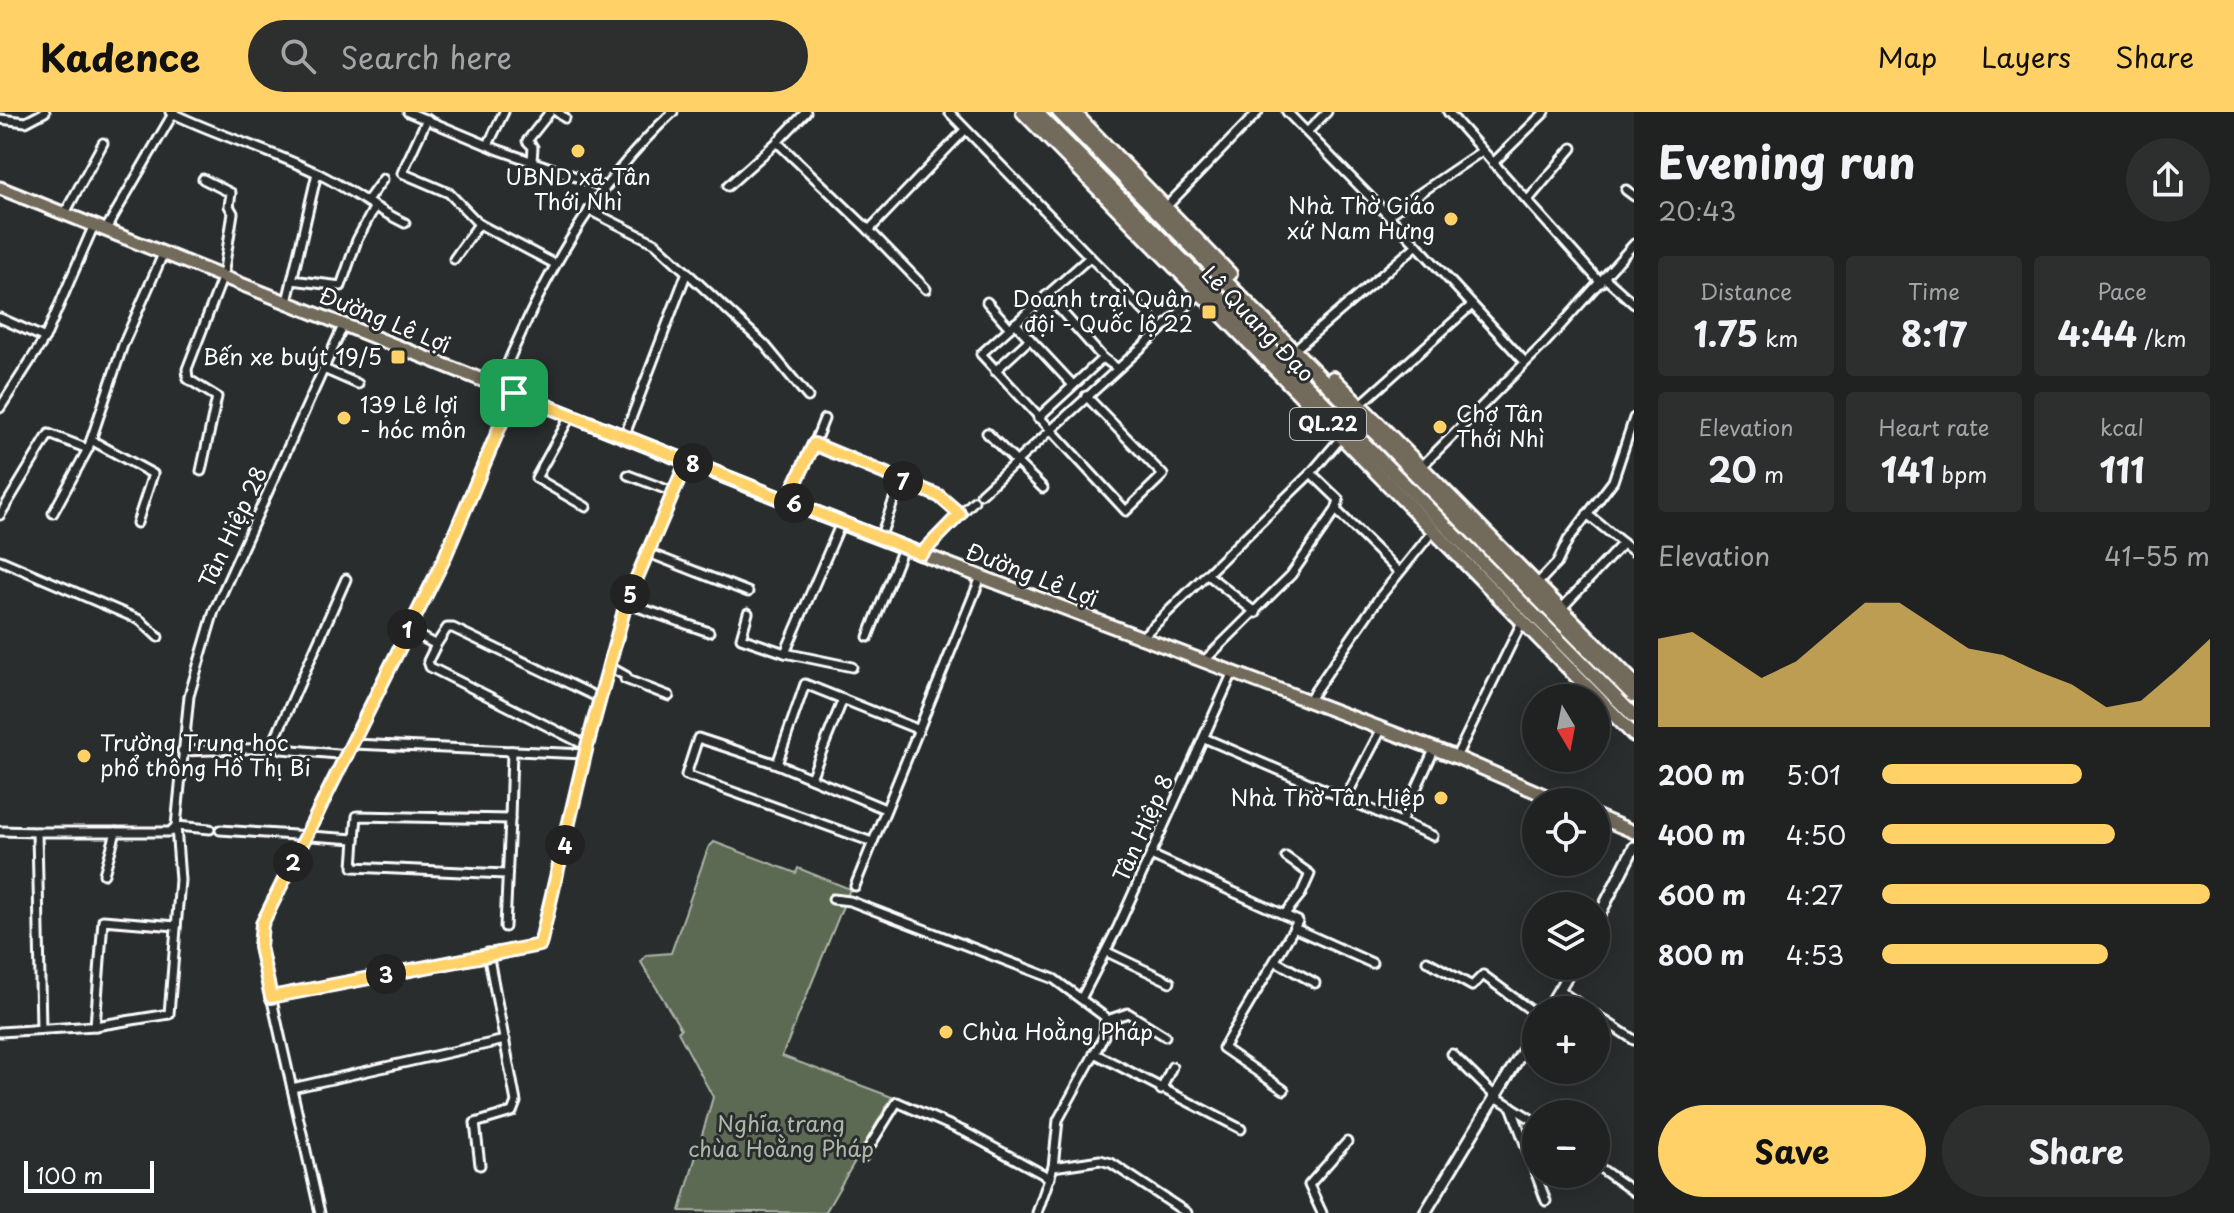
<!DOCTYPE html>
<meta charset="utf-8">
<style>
body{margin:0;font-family:"Playpen Sans",sans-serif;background:#2d2f2f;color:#f1f3f6;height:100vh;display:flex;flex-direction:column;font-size:30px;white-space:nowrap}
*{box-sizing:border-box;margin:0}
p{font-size:26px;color:#a2a4a5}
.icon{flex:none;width:44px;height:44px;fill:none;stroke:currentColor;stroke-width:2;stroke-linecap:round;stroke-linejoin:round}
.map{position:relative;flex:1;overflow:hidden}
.sheet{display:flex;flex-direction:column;background:#202222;width:600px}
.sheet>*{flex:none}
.needle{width:52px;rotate:170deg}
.fabs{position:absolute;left:1522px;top:572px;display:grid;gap:16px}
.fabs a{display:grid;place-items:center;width:88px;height:88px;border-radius:50%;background:#202222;box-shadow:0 4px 20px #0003,0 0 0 2px #3d3f40;font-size:40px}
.scale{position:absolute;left:24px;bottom:20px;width:130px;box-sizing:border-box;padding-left:8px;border:4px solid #fff;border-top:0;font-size:22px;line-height:28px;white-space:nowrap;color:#fff;-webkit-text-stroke:6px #2a2d2e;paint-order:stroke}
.pin{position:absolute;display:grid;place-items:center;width:68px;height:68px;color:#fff;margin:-34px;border-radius:16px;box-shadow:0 4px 12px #0006}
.km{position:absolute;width:40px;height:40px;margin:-20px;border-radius:50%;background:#222;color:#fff;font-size:22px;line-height:40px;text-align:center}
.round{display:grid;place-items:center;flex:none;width:84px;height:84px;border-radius:42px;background:#2d2f2f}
.overview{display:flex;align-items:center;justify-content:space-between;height:136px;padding:0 24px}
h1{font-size:44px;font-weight:700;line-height:60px}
.figures{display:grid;grid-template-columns:repeat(3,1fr);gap:12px;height:136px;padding:8px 24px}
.figures div{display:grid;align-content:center;border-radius:8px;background:#2d2f2f;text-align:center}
.figures b{font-size:34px;font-weight:700}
.figures small{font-size:22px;font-weight:400}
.figures p{font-size:22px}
.chart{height:224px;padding:16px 24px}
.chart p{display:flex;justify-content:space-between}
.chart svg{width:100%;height:144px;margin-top:8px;fill:#ffd166;opacity:.7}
.primary-button{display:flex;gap:16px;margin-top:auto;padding:16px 24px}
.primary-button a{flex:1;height:92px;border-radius:48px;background:#ffd166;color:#111;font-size:32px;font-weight:700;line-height:92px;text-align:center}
.primary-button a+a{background:#2d2f2f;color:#f1f3f6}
ul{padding:0 24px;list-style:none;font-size:26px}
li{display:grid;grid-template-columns:128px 96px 1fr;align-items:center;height:60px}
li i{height:20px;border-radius:10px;background:#ffd166}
header{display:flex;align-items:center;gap:48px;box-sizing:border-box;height:112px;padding:0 40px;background:#ffd166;color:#111}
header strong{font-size:38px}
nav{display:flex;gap:44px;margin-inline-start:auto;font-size:28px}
.search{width:560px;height:72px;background:#2d2f2f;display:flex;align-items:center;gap:20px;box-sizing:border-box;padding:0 28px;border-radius:44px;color:#a2a4a5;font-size:30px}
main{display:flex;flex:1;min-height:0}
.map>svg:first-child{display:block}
.green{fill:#5c6b53;stroke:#aeb5a9;stroke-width:2}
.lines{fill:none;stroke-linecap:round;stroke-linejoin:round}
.street-casing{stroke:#fff;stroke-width:13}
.secondary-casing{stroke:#fff;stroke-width:15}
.primary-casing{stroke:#fff;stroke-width:17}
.highway-casing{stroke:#fff;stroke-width:18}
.street{stroke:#2a2d2e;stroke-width:7}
.secondary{stroke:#2a2d2e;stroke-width:9}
.primary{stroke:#726b5a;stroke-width:11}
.highway{stroke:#726b5a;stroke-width:12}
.route-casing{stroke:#fff;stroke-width:16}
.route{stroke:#ffd166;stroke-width:10}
.poi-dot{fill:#ffd166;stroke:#2a2d2e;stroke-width:3}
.labels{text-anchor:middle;stroke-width:6;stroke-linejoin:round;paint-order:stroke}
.shield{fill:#2a2d2e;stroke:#bfc0c0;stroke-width:2}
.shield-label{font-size:20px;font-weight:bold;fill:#fff}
.poi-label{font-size:22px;fill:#fff;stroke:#2a2d2e;text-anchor:end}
.street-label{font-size:22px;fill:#fff;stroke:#2a2d2e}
.park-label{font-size:22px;fill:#aeb5a9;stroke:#2a2d2e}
</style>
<header>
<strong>Kadence</strong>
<div class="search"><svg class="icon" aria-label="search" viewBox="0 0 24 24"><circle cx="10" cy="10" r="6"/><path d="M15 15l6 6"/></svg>Search here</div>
<nav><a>Map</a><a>Layers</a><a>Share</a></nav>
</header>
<main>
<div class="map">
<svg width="1634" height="1101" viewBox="0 0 1634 1101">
<rect width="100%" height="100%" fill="#2a2d2e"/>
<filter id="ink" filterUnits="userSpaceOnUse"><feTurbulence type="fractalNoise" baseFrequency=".0125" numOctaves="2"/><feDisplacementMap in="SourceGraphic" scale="16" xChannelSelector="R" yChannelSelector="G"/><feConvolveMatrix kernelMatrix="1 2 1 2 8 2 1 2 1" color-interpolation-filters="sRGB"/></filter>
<g filter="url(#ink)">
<path class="green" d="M 714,730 L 796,761 L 798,756 L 850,777 L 782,944 L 892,985 L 825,1101 L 680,1099 L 713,985 L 678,920 L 681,917 L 641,850 L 646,843 L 671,841 L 708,736 Z"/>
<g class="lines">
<defs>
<g id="street">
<path d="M 170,0 C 218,24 271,38 319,62 C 349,77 375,97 405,111"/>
<path d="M 408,0 L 499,38 L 605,75"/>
<path d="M 557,0 L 565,6"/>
<path d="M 806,0 L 777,30 L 869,118 L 964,19"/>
<path d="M 949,0 L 1090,145 L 1047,183"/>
<path d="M 1287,0 L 1417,133 L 1525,250"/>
<path d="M 1448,0 L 1601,171"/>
<path d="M 0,7 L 26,10 L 45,0"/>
<path d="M 427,7 L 402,61 L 449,81 L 479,112"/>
<path d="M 1307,20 L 1327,0"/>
<path d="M 488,33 L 504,0"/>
<path d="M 532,49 L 533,35 L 527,29 L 550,0"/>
<path d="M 1493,51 L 1545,0"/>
<path d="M 728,74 L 777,30"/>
<path d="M 1626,78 L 1634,84"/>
<path d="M 1528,88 L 1572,36"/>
<path d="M 367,89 L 383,67"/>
<path d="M 1166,95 L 1258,0"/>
<path d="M 589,98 L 655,131 L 765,233 L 808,285"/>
<path d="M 65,101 L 103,31"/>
<path d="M 1388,103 L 1482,39"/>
<path d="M 106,117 L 174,0"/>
<path d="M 869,118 L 926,177"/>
<path d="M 1090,145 L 1161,216"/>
<path d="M 454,147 L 479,112 L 555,152"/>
<path d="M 1605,166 L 1634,192"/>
<path d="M 292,168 L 341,174 L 357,128 L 374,96"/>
<path d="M 287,190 L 317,61"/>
<path d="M 987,190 L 1010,216"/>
<path d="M 0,206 L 45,226"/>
<path d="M 1015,211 L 1073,273"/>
<path d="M 1300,233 L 1417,133"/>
<path d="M 326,258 L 358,272"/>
<path d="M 995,259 L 1030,227"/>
<path d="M 498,274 C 540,172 591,76 673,0"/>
<path d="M 1086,284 L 1163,363 L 1126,399 L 981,242 L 1047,183 L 1103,246"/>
<path d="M 1360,293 L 1472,193"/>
<path d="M 0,296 L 45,226 L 94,113"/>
<path d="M 571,303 L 536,366 L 586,395"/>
<path d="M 1038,306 L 1103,246 L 1117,256"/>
<path d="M 824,307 L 814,332 L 939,384 L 960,402"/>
<path d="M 987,321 L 1043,376"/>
<path d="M 624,325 L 687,160"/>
<path d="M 1421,355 L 1544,232 L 1634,132"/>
<path d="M 201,359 L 217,285 L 188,267 L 187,257 L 223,164 L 233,101 L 229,94 L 231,81 L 203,67"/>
<path d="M 1311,361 L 1339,388 L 1336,398"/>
<path d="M 628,363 L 673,380"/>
<path d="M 981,382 L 1201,181"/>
<path d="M 787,389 L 814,332"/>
<path d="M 53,401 L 88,337"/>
<path d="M 1587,402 L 1634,440"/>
<path d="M 0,403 L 49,322 L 88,337 L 91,328"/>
<path d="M 137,411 L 153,362 L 91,328 L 123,233 L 164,140"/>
<path d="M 880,426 L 901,368"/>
<path d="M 646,440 L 748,480"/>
<path d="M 921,442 L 974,389"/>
<path d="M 0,448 L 140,508 L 158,525"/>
<path d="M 1207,462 L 1256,501"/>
<path d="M 1537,472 L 1557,451 L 1568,428 L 1613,369 L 1634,306"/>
<path d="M 626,491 L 709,520"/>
<path d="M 1561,497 L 1623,431"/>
<path d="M 748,501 L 741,526 L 785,541 L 841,411"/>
<path d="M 407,517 L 436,533 L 428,549 L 430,555 L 587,634"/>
<path d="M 868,525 L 903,436"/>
<path d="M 1140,527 L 1311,361 L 1341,326"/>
<path d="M 436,533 L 447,516 L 453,516 L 599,586"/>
<path d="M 785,541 L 852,555"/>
<path d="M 1203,550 L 1291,463 L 1336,398 L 1399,460"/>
<path d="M 608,554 L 626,564 L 625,567 L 669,584"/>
<path d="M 1308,589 L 1379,486 L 1433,419"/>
<path d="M 1204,626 L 1433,724"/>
<path d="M 353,632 L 585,642"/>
<path d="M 282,637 L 348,643"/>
<path d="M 182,639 L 271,636 L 346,467"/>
<path d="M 1456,645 L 1522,510"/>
<path d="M 777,652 L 885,697"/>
<path d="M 811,666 L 843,587"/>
<path d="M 1345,687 L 1381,618"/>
<path d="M 1401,710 L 1434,638"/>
<path d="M 220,718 L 355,727 L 357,704 L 510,707 L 512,639"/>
<path d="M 0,719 L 37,720"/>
<path d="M 355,727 L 353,755 L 505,762"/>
<path d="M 872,730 L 686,663 L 698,626 L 777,652 L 805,572 L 917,617"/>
<path d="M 1151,743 L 1298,809 L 1294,816 L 1372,851"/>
<path d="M 104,762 L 116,720"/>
<path d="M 855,774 L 981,465"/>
<path d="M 833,787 L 850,789 L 1054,867 L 1105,905 L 1104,924 L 1058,1008 L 1053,1055 L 1037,1101"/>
<path d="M 1284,803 L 1301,782 L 1310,762 L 1286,745"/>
<path d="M 505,815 L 510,707"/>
<path d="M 1107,840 L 1170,870"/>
<path d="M 1275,849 L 1315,871"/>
<path d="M 1427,849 L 1472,874 L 1483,863 L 1536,902"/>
<path d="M 1559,878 L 1588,898"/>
<path d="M 271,885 L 540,833 L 582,654 L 626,491 L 687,349"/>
<path d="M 1082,885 L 1118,815 L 1233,560"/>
<path d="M 1596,903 L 1634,928"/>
<path d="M 1107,908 L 1128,901 L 1165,924"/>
<path d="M 95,914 L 103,808 L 176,814"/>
<path d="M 41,917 L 37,720 L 170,720 L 176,714 L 189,584 L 214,499 L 343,214"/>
<path d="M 0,920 L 95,914 L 169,902 L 180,768 L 176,714 L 210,717"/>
<path d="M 1094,941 L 1241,1017"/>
<path d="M 1452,942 L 1496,985 L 1536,1010"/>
<path d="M 292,976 L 505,928"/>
<path d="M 1161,978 L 1172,955"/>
<path d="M 1284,978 L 1223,936 L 1294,816"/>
<path d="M 1511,994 L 1546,1089"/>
<path d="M 863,1045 L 897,990 L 965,1020 L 1050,1066"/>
<path d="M 480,1053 L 475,1011 L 512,1000 L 516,990 L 488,841"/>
<path d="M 1596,1053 L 1634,1080"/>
<path d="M 1053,1055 L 1100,1048 L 1111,1051 L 1187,1101"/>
<path d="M 320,1101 L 260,835 L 262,812 L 444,447 L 514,281"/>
<path d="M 1322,1101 L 1309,1073 L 1347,1030"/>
</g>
<g id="secondary">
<path d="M 1596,810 L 1634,735"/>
<path d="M 1547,898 L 1573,854"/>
<path d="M 1425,1101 L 1536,917"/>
</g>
<g id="primary">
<path d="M 0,76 L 861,419 L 1456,645 L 1560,690"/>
<path d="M 1596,704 L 1634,720"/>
</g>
<g id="highway">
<path d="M 1023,0 L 1634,623"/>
<path d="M 1036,0 L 1634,604"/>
<path d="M 1059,0 L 1634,584"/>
<path d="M 1073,0 L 1230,162"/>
<path d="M 1333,266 L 1634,571"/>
</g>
</defs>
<use href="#street" class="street-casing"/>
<use href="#secondary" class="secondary-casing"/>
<use href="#primary" class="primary-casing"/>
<use href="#highway" class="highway-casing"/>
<use href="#street" class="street"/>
<use href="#secondary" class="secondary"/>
<use href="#primary" class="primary"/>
<use href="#highway" class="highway"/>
</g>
</g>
<g class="lines" filter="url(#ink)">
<defs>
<path id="route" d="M 514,281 L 444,447 L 262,812 L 260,835 L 271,885 L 540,833 L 587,634 L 626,491 L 687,349 L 921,442 L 960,402 L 939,384 L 814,332 L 787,389 C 696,352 605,317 514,281"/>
</defs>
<use href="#route" class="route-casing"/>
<use href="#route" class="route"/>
</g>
<g class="poi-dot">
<circle cx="578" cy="39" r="8"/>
<circle cx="1451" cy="107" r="8"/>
<rect x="1201" y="192" width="16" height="16" rx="4"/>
<rect x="390" y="237" width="16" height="16" rx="4"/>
<circle cx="344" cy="306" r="8"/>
<circle cx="1440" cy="315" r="8"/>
<circle cx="84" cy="644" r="8"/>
<circle cx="1441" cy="686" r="8"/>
<circle cx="946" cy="920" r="8"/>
</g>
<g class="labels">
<rect class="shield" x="1290" y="296" width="76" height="32" rx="6"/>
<g class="shield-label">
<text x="1328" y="319">QL.22</text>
</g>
<g class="poi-label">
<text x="578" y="73" text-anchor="middle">UBND xã Tân<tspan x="578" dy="25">Thới Nhì</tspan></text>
<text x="1435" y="102">Nhà Thờ Giáo<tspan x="1435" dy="25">xứ Nam Hưng</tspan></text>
<text x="1193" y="195">Doanh trại Quân<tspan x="1193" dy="25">đội - Quốc lộ 22</tspan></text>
<text x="382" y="253">Bến xe buýt 19/5</text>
<text x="360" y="301" text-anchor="start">139 Lê lợi<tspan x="360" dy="25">- hóc môn</tspan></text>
<text x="1456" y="310" text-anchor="start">Chợ Tân<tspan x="1456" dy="25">Thới Nhì</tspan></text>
<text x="100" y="639" text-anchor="start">Trường Trung học<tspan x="100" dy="25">phổ thông Hồ Thị Bi</tspan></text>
<text x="1425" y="694">Nhà Thờ Tân Hiệp</text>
<text x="962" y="928" text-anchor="start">Chùa Hoằng Pháp</text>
</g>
<g class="street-label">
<text transform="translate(385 208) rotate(22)" y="8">Đường Lê Lợi</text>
<text transform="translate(1258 212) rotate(46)" y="8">Lê Quang Đạo</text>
<text transform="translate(233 415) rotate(-65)" y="8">Tân Hiệp 28</text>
<text transform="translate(1032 463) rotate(21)" y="8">Đường Lê Lợi</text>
<text transform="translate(1143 716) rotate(-66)" y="8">Tân Hiệp 8</text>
</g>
<g class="park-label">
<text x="781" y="1020">Nghĩa trang<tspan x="781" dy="25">chùa Hoằng Pháp</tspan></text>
</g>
</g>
</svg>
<div class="fabs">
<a><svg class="needle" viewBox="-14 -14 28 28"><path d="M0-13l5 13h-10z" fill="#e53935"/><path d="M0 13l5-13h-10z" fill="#a2a4a5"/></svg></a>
<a><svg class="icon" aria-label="locate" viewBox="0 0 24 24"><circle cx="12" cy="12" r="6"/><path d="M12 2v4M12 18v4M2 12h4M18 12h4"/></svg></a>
<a><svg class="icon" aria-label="layers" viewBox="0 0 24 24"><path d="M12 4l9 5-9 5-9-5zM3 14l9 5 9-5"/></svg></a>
<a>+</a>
<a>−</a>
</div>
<div class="scale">100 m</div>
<div class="pin" style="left:514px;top:281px;background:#1e9e55"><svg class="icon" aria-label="arrive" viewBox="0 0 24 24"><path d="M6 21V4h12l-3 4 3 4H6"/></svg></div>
<b class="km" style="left:407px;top:517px">1</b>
<b class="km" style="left:293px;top:750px">2</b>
<b class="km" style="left:386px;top:862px">3</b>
<b class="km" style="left:565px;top:733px">4</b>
<b class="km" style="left:630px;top:482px">5</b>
<b class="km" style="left:794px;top:391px">6</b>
<b class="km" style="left:903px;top:369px">7</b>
<b class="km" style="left:693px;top:351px">8</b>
</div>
<section class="sheet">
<div class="overview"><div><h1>Evening run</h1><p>20:43</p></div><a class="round"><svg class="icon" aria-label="share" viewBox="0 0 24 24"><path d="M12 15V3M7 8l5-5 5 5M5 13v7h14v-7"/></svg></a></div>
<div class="figures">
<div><p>Distance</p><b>1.75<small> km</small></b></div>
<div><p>Time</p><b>8:17</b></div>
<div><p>Pace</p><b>4:44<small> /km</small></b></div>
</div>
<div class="figures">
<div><p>Elevation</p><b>20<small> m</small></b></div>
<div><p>Heart rate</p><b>141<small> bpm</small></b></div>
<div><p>kcal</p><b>111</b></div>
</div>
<div class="chart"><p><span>Elevation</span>41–55 m</p>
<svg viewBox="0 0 160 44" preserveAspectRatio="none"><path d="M0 44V17L10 15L20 22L30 29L40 24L50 15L60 6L70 6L80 13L90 20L100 22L110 27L120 31L130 38L140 36L150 27L160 17V44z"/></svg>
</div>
<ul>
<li><b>200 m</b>5:01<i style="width:61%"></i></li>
<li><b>400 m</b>4:50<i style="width:71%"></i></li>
<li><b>600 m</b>4:27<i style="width:100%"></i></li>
<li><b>800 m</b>4:53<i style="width:69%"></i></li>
</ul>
<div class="primary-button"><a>Save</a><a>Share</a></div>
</section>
</main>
